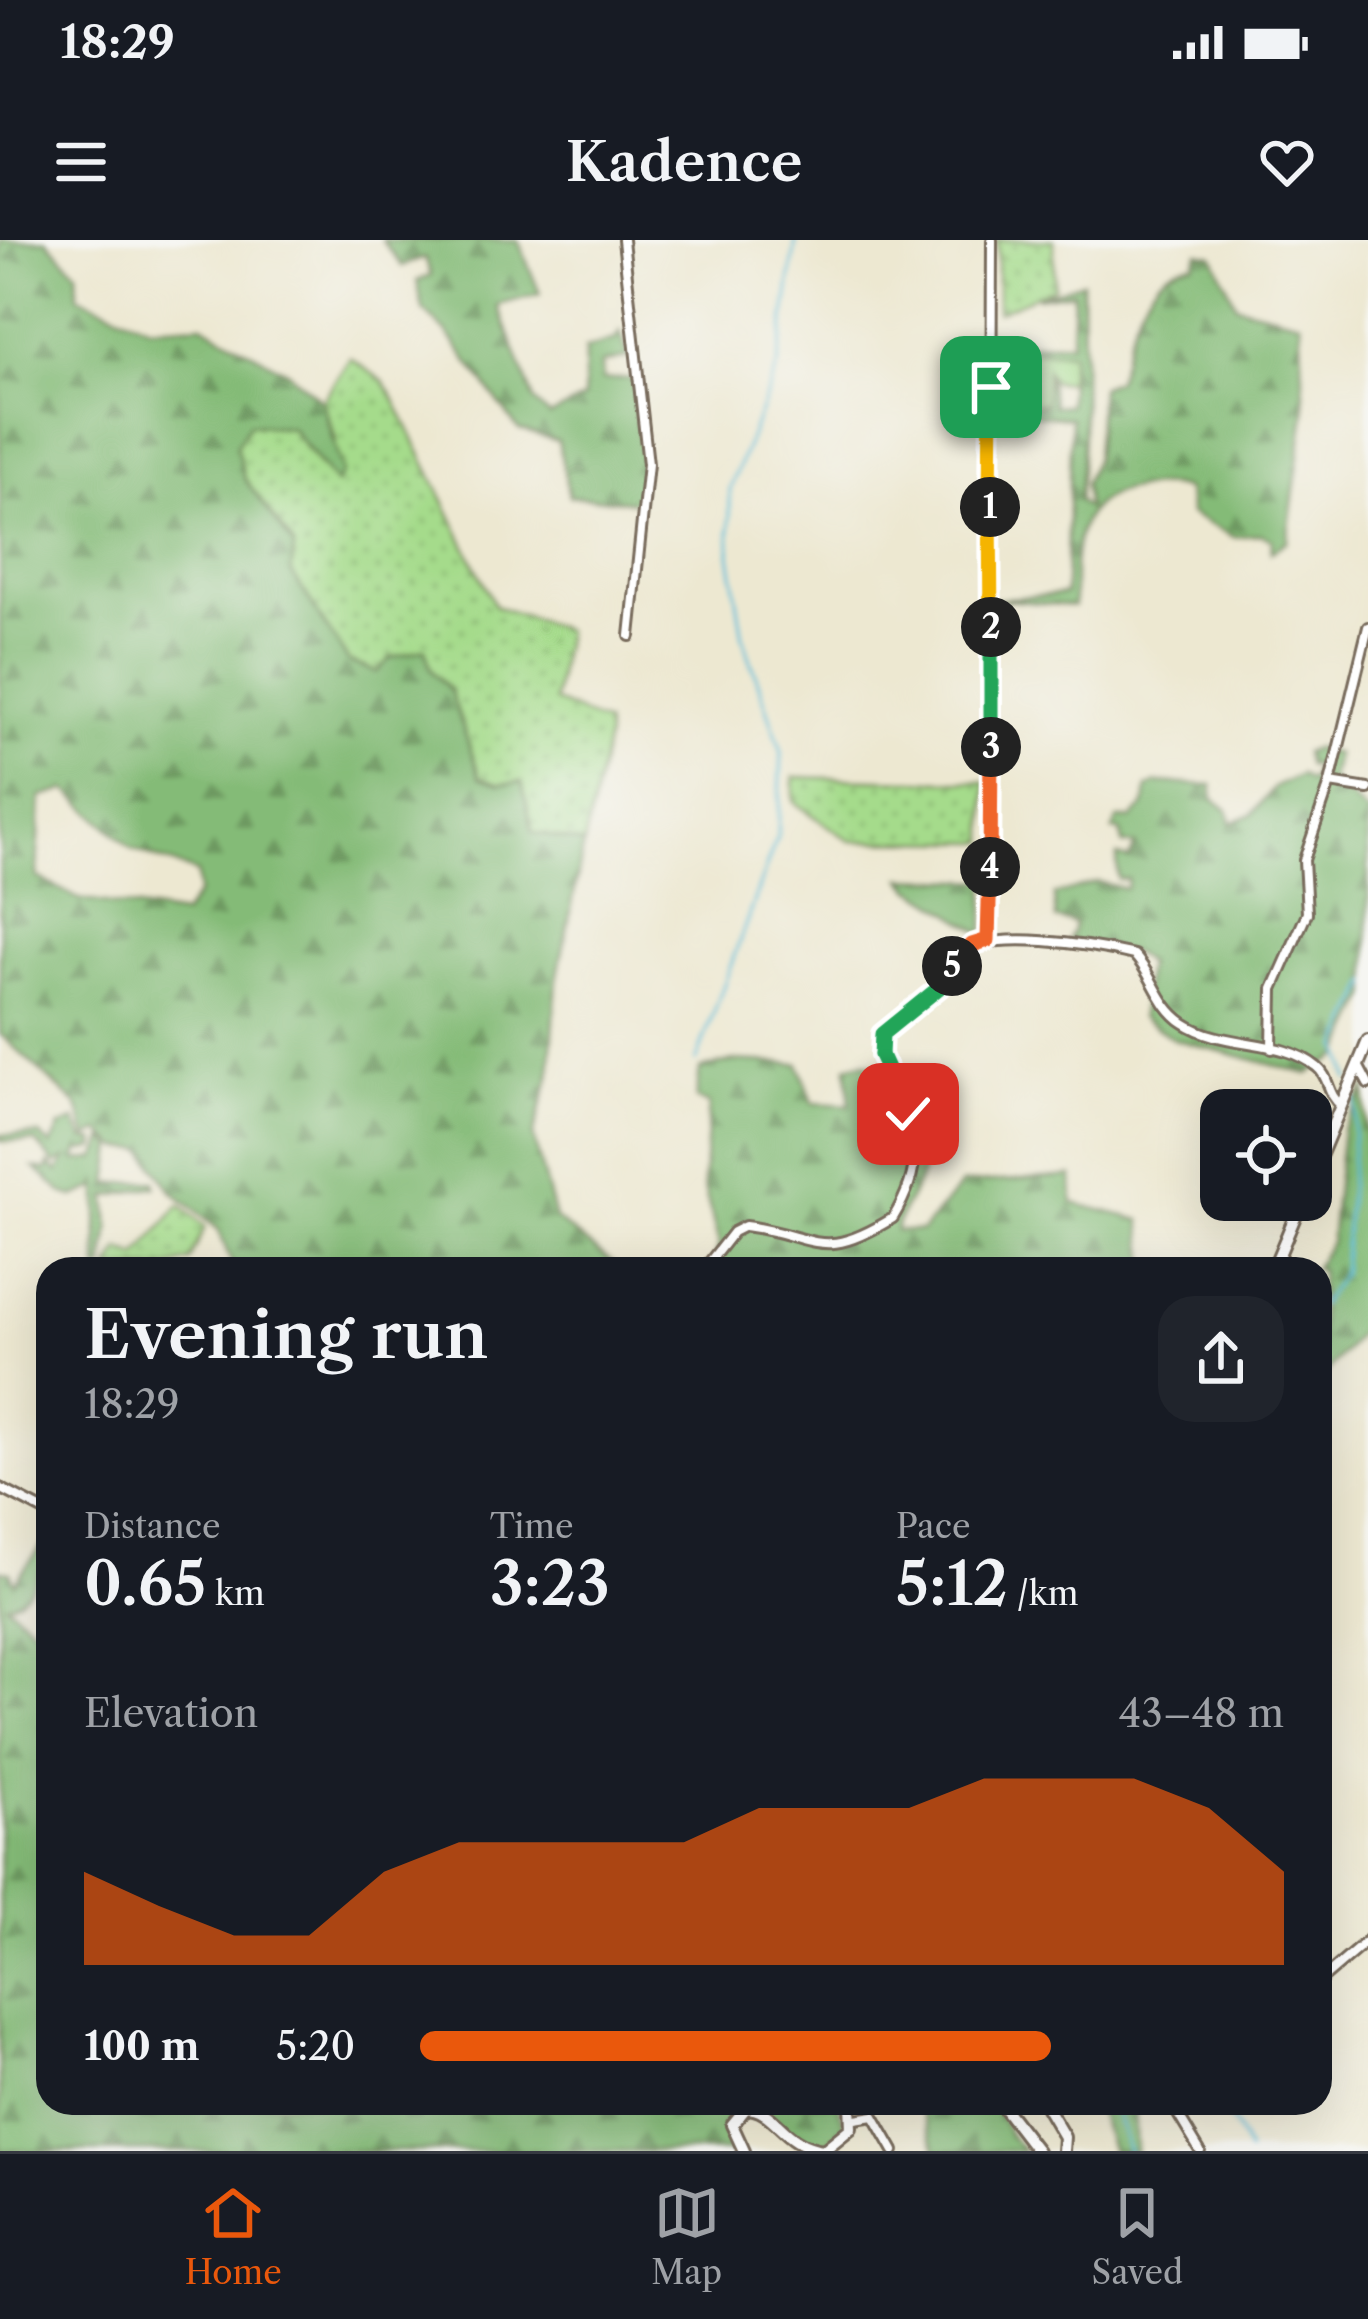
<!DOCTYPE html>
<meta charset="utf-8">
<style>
body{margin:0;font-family:"Libre Caslon Text",serif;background:#20242c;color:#f1f3f6;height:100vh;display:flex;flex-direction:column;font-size:45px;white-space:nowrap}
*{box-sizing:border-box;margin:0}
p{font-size:39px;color:#9ea1a6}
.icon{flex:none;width:66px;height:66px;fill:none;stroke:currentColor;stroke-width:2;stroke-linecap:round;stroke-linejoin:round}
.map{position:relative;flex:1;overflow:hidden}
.drawer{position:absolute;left:36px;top:1017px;width:1296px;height:858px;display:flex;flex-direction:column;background:#171b24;border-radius:36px;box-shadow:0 12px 48px #0002}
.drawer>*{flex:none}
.controls{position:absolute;left:1200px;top:849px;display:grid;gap:24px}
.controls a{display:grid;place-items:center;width:132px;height:132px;border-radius:24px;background:#171b24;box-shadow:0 12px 48px #0002;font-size:60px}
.pin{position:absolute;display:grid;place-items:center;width:102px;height:102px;color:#fff;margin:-51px;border-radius:24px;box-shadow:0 6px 18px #0006}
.km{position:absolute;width:60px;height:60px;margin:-30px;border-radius:50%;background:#222;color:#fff;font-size:33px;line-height:60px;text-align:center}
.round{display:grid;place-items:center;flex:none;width:126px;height:126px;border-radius:36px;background:#20242c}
.summary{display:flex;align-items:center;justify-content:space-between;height:204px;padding:0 48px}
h1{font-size:66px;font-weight:600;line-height:90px}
.metrics{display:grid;grid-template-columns:repeat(3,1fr);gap:18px;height:204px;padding:12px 48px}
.metrics div{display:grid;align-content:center}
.metrics b{font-size:60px;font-weight:600}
.metrics small{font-size:33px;font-weight:400}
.metrics p{font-size:33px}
.chart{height:336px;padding:24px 48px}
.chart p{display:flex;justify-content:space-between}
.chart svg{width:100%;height:216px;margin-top:12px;fill:#ea580c;opacity:.7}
ul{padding:0 48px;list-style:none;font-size:39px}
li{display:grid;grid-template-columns:192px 144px 1fr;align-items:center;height:90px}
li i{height:30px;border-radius:15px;background:#ea580c}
.status{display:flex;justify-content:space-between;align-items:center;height:84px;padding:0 60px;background:#171b24;direction:ltr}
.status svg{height:33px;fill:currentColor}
header{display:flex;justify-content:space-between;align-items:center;height:156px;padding:0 48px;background:#171b24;font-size:54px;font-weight:600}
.dock{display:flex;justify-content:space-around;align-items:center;height:168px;border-top:3px solid #363941;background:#171b24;font-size:33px;color:#9ea1a6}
.dock a{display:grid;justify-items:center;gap:6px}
.dock .selected{color:#ea580c}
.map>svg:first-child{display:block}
.grass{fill:url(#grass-dots);stroke:#708254;stroke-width:3}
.forest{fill:url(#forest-firs);stroke:#60724a;stroke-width:3;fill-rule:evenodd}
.garden{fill:#a5db8b;stroke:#708254;stroke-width:3}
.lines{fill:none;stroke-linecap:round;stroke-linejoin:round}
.stream{stroke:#5abdd9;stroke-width:3}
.minor-casing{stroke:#796c5d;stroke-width:14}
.secondary-casing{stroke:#796c5d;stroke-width:16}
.minor{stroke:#fff;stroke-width:8}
.secondary{stroke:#fff;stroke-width:10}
.split-1-casing{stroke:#fff;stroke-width:24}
.split-2-casing{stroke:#fff;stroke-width:24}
.split-3-casing{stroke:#fff;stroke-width:24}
.split-4-casing{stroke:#fff;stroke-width:24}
.split-5-casing{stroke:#fff;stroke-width:24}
.split-6-casing{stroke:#fff;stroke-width:24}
.split-7-casing{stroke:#fff;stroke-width:24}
.split-1{stroke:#f5b400;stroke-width:15}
.split-2{stroke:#f5b400;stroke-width:15}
.split-3{stroke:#22a559;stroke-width:15}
.split-4{stroke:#f0652b;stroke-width:15}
.split-5{stroke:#f0652b;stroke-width:15}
.split-6{stroke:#22a559;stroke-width:15}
.split-7{stroke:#22a559;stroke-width:15}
</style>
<div class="status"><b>18:29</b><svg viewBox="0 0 49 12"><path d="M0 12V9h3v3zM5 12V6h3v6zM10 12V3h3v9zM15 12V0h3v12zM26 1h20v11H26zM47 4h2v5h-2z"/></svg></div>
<header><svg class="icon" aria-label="menu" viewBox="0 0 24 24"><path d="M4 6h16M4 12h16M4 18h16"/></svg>Kadence<svg class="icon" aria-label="heart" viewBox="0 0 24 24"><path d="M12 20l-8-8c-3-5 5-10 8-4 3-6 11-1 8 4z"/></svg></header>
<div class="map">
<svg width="1368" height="1911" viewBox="0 0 1368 1911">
<defs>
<pattern id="grass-dots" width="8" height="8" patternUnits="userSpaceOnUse" patternTransform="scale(3)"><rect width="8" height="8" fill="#a5db8b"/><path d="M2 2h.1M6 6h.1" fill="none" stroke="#8fbc78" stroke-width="1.8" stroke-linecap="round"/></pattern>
<pattern id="forest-firs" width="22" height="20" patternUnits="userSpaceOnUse" patternTransform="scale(3)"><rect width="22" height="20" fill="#84bb77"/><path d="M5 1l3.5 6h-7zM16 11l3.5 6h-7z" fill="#6d9861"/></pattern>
</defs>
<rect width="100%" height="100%" fill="#f6f6f2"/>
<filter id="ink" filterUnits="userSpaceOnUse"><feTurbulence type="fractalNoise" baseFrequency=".00833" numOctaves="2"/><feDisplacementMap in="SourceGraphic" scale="24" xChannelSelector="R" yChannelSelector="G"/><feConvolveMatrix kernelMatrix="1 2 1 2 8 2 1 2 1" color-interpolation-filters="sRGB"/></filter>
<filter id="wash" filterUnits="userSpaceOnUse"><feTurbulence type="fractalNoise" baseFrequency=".004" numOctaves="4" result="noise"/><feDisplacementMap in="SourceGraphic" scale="48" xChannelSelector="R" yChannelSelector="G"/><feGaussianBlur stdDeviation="2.7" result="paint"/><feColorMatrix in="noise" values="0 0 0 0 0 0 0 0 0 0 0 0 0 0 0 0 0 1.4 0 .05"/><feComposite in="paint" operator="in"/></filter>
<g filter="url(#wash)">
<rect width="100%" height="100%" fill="#ede8d1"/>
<g class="grass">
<path d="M 997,0 L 1054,0 L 1054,47 L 997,72 Z"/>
<path d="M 350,118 L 382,140 L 393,156 L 495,366 L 565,390 L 554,461 L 605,484 L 607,497 L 584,604 L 533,592 L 500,544 L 480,538 L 377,432 L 349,422 L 291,332 L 294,306 L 244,238 L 236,206 L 248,184 L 291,188 L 320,226 L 336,200 L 322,161 Z"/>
<path d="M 794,537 L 986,542 L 986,602 L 850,601 L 794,562 Z"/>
<path d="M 180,965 L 205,987 L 190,1021 L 162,1029 L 109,1029 L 121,1010 L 137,1017 Z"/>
</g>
<g class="forest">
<path d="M 0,0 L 47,0 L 77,32 L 78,56 L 150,87 L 202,84 L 288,132 L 322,161 L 342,232 L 336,244 L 291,188 L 249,184 L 236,206 L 244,238 L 294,306 L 291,332 L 349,422 L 377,432 L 390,418 L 425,409 L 431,430 L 450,450 L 480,537 L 500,544 L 522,542 L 533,592 L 584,604 L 557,740 L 550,835 L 533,896 L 555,979 L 621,1029 L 234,1029 L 218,989 L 173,952 L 144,910 L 119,908 L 101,892 L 87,897 L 78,866 L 0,794 ZM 67,550 L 132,609 L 197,633 L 198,653 L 183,675 L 79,659 L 37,637 L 41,557 Z"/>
<path d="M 382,0 L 518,0 L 540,54 L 498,65 L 534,161 L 549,176 L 584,158 L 585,109 L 615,100 L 620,92 L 629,117 L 602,123 L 603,140 L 632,138 L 642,227 L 639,262 L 569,256 L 558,201 L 518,189 L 447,93 L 423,70 L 417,41 L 431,35 L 425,18 L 402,26 Z"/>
<path d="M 1198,12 L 1213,15 L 1236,65 L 1300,81 L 1305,173 L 1287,301 L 1271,312 L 1272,299 L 1261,294 L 1234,297 L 1190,274 L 1186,250 C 1170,243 1156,246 1139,248 C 1072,256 1073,308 1074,366 L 995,359 L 1065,354 L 1071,178 L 994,171 L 994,139 L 1044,164 L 1047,131 L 1053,166 L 1068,165 L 1070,113 L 1002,111 L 1001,134 L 994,133 L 994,106 L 1071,102 L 1073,52 L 1036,57 L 1082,42 C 1082,115 1087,189 1078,261 L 1087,268 L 1084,243 L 1095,219 L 1100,147 L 1116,140 C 1130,99 1140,26 1194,23 Z"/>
<path d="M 1315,508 L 1336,514 L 1331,539 L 1368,574 L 1368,756 L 1340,816 L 1308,834 L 1174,799 L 1141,777 L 1146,723 L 1134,713 L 1069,701 L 1075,683 L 1056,679 L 1054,655 L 1098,642 L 1126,649 L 1128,639 L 1118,639 L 1117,616 L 1129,619 L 1135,605 L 1123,604 L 1121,591 L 1113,590 L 1118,579 L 1131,579 L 1145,565 L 1147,548 L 1157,543 L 1212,545 L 1214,559 L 1228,570 L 1231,583 L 1252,574 L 1275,547 L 1300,535 L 1310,542 L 1316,525 L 1307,526 L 1304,512 Z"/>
<path d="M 903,638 L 986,641 L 984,694 L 910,647 Z"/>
<path d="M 734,821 L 799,824 L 813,863 L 850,865 L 847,826 L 863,822 L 906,834 C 923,860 930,895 923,928 C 919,950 900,967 896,991 L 922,991 L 962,944 L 1072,936 L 1073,963 L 1141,980 L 1148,1029 L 712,1029 L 719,1004 L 703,944 L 709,864 L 696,859 L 700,829 Z"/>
<path d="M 1365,849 L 1368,1082 L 1320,1141 L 1320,1029 L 1314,1029 L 1330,1002 L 1342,890 Z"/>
<path d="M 75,881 L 84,899 L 95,901 L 95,908 L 78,912 L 77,921 L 97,918 L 105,898 L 114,908 L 109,944 L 155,941 L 156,946 L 107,957 L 110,988 L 103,1029 L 98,1029 L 98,940 L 96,948 L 74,957 L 64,954 L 35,928 L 47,930 L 49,924 L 58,932 L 66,919 L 55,924 L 36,902 L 0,901 L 0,895 L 40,895 L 51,906 L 60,887 Z"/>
<path d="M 48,1298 C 48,1323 30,1360 6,1364 L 36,1390 L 48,1386 L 48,1863 L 838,1863 L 845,1886 L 826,1906 L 812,1907 L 747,1866 L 730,1876 L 725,1894 L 736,1911 L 0,1911 L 0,1330 L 10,1332 L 14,1343 Z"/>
<path d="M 918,1863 L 995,1863 L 1009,1895 L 1024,1911 L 937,1911 Z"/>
<path d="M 1095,1863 L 1134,1863 L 1136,1911 L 1112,1911 Z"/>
</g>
<path class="garden" d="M 1001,111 L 1071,113 L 1068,142 L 1053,142 L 1046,131 L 1045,164 L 1002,163 L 994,133 L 1001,133 Z"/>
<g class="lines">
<g class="stream">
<path d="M 696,822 L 778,594 L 782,512 L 743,398 L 730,315 L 730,249 L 778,126 L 796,0"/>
<path d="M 1349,839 L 1340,806 L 1368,742"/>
<path d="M 1320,1065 L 1342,1034 L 1356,866 L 1352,848"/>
<path d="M 1113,1863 L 1128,1911"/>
<path d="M 1222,1863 L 1248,1911"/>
</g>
</g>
</g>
<g filter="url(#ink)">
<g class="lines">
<defs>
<g id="minor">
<path d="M 623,0 L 648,224 L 630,396"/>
<path d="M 1368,387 L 1330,543 L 1368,549"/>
<path d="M 989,700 L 992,0"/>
<path d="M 1272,809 L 1273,749 L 1307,673 L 1304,620 L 1330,543"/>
<path d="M 1359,827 L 1368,844"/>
<path d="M 704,1029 L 733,992 L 745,986 C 819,996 820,1023 893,978 C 951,881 872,866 882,794 C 923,774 932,743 960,715 C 988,687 1097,706 1134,715 C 1153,734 1158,766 1184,783 C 1223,809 1281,797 1317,827 C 1330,837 1327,855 1341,865"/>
<path d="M 0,1248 L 48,1273"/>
<path d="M 1320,1741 L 1368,1700"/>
<path d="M 1171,1863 L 1200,1911"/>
<path d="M 855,1879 L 874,1876 L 894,1911"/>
</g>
<g id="secondary">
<path d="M 1311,938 L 1368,801"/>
<path d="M 1273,1029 L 1302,960"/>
<path d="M 1000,1863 L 1037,1911"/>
<path d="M 1044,1863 L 1064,1897 L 1063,1911"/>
<path d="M 744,1911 L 732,1885 L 746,1868 C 777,1869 781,1905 824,1910 L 851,1888 L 850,1863"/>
</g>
</defs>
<use href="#minor" class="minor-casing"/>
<use href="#secondary" class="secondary-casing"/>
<use href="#minor" class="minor"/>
<use href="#secondary" class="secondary"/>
</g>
</g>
<g class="lines" filter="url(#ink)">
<defs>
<path id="split-1" d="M 990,267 L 991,147"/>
<path id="split-2" d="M 990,267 L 991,387"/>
<path id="split-3" d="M 991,387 L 991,507"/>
<path id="split-4" d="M 990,627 L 991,507"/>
<path id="split-5" d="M 952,726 L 972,705 L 988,700 L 990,627"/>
<path id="split-6" d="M 881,815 L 882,794 L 940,747 L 952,726"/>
<path id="split-7" d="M 881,815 L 908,874"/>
</defs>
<use href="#split-1" class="split-1-casing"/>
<use href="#split-2" class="split-2-casing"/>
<use href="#split-3" class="split-3-casing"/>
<use href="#split-4" class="split-4-casing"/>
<use href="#split-5" class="split-5-casing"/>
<use href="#split-6" class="split-6-casing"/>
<use href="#split-7" class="split-7-casing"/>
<use href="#split-1" class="split-1"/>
<use href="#split-2" class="split-2"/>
<use href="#split-3" class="split-3"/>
<use href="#split-4" class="split-4"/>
<use href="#split-5" class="split-5"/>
<use href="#split-6" class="split-6"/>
<use href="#split-7" class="split-7"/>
</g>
</svg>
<div class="controls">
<a><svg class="icon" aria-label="locate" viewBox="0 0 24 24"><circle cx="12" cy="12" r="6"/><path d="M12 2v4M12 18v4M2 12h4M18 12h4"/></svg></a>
</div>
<div class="pin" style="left:991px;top:147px;background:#1e9e55"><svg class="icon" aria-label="arrive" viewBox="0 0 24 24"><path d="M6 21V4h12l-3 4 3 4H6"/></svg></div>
<div class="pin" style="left:908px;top:874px;background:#d93025"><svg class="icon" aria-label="check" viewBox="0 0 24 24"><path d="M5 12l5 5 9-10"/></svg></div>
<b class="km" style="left:990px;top:267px">1</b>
<b class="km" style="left:991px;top:387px">2</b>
<b class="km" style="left:991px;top:507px">3</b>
<b class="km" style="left:990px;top:627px">4</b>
<b class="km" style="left:952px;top:726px">5</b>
<section class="drawer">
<div class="summary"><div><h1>Evening run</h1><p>18:29</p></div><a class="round"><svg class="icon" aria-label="share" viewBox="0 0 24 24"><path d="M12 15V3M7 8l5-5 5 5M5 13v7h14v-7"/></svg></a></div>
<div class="metrics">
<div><p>Distance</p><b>0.65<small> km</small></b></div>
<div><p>Time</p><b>3:23</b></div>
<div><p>Pace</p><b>5:12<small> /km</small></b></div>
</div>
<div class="chart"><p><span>Elevation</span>43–48 m</p>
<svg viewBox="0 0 160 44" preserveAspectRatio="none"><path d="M0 44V25L10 32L20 38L30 38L40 25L50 19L60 19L70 19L80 19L90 12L100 12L110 12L120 6L130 6L140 6L150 12L160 25V44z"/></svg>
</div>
<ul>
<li><b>100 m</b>5:20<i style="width:73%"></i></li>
</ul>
</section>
</div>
<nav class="dock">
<a class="selected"><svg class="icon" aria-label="home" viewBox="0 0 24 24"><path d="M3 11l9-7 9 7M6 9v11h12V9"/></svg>Home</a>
<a><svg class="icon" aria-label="map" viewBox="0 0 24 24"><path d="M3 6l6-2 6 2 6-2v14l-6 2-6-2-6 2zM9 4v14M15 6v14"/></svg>Map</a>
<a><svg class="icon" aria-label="saved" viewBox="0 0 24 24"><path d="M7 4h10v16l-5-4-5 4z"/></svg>Saved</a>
</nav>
